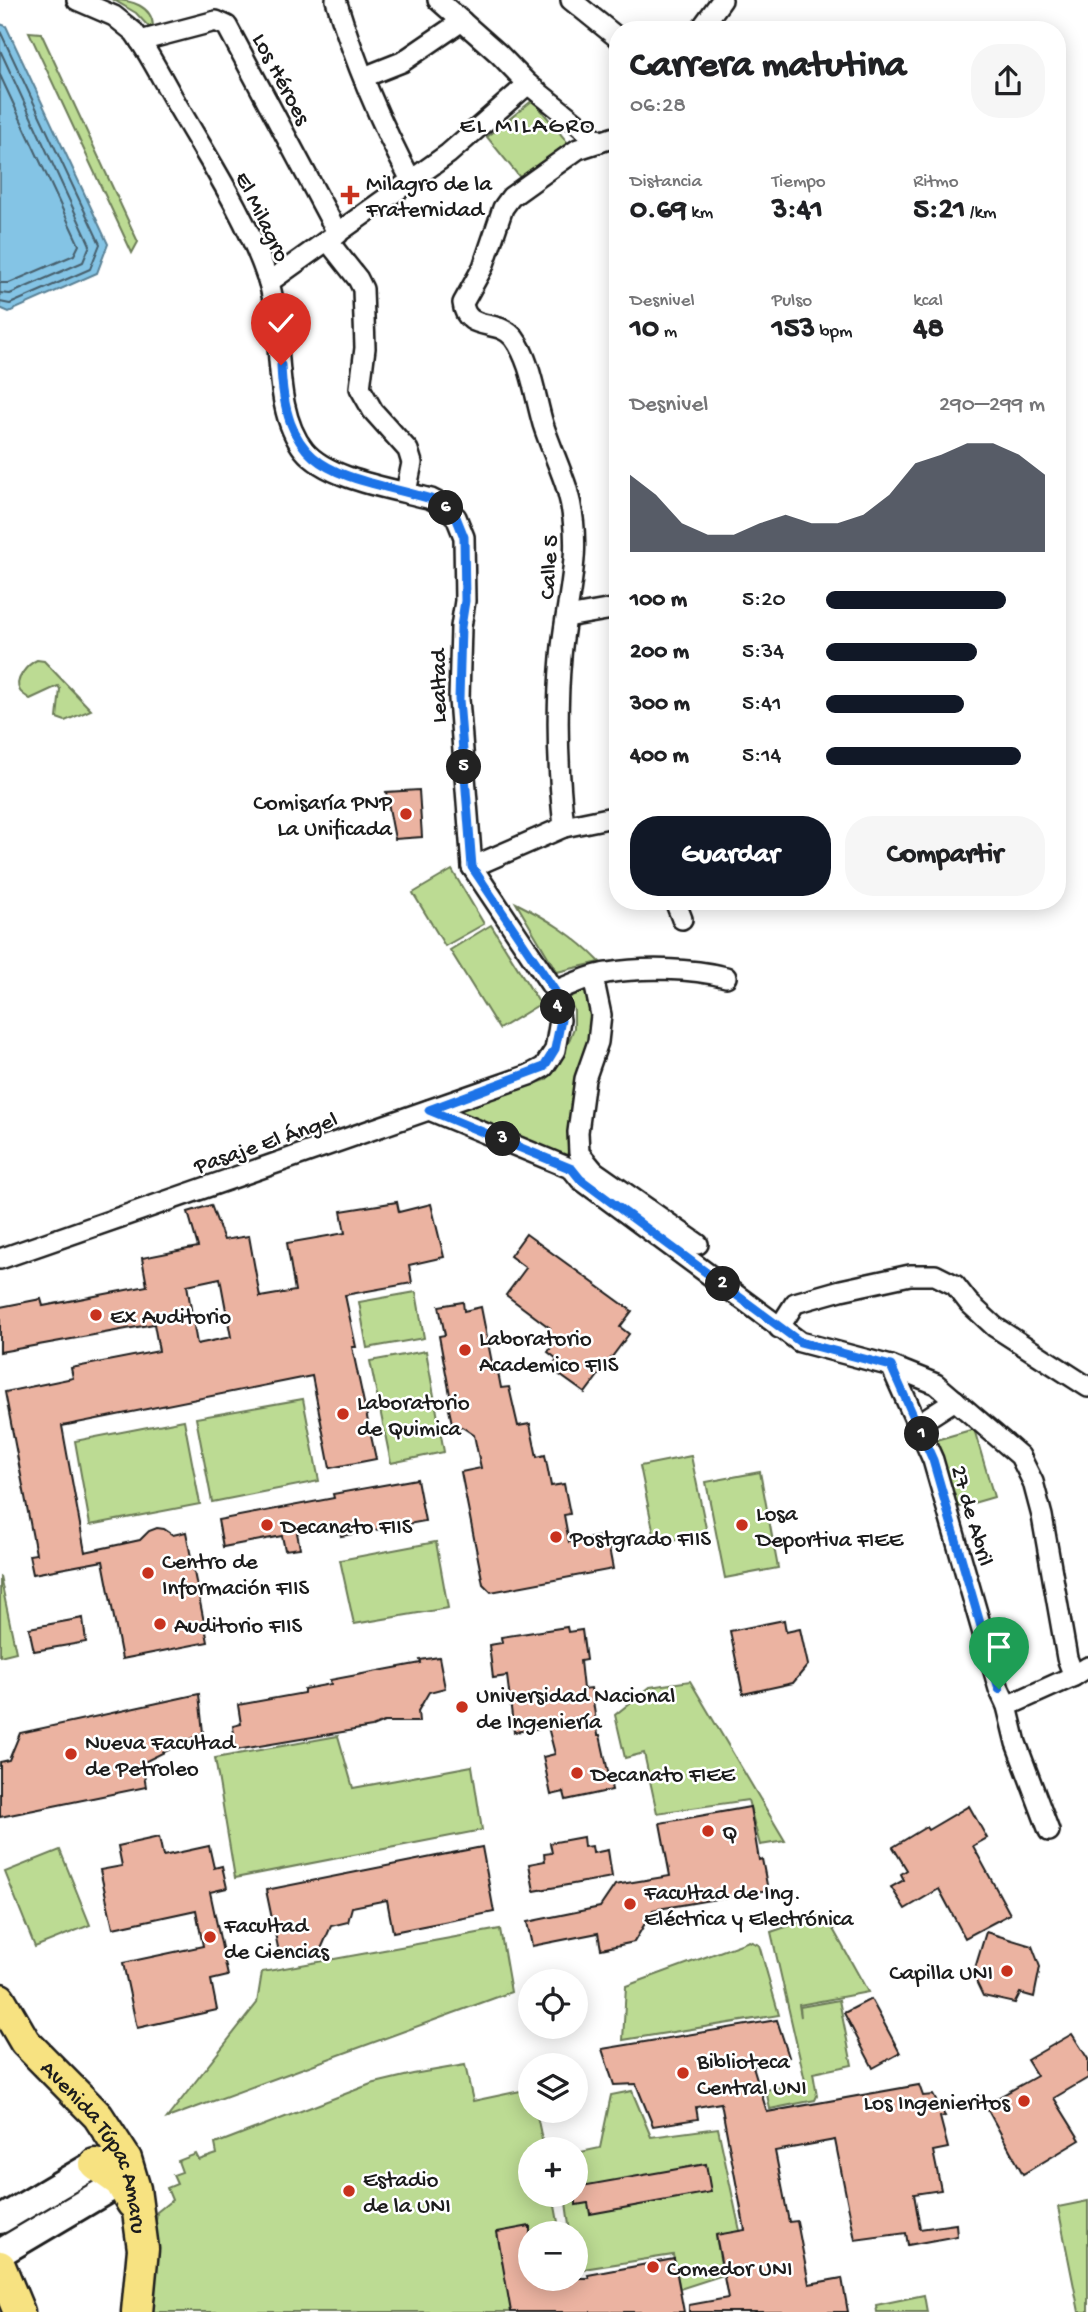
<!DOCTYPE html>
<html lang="es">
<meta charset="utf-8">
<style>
body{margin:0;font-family:"Gochi Hand",sans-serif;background:#f6f6f6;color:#202124;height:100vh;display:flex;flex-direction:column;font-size:26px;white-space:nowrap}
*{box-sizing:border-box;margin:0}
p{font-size:23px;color:#757577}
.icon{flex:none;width:38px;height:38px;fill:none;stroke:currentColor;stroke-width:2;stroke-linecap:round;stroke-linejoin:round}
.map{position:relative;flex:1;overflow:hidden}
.side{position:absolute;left:609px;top:21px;width:457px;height:889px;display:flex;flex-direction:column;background:#fff;border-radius:28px;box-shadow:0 4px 18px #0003}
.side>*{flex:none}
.tools{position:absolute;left:518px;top:1969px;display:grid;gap:14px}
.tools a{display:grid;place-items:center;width:70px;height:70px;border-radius:50%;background:#fff;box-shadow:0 4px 18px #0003;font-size:35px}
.pin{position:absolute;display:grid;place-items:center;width:60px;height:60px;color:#fff;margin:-72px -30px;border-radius:50% 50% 50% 0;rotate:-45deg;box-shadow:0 0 7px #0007}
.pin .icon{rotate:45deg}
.km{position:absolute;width:35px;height:35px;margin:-18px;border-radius:50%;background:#222;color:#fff;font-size:19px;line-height:35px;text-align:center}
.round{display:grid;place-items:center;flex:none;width:74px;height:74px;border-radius:28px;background:#f6f6f6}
.head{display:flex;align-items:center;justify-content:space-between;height:119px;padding:0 21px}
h1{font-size:38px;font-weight:800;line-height:52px}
.metrics{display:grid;grid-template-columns:repeat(3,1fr);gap:10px;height:119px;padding:7px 21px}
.metrics div{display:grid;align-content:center}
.metrics b{font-size:30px;font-weight:800}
.metrics small{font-size:19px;font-weight:400}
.metrics p{font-size:19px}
.chart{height:196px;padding:14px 21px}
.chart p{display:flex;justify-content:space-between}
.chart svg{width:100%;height:126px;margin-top:7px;fill:#111827;opacity:.7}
.cta{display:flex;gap:14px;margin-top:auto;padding:14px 21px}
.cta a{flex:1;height:80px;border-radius:28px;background:#111827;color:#fff;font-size:28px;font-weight:800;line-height:80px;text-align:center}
.cta a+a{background:#f6f6f6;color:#202124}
ul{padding:0 21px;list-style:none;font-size:23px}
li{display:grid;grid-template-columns:112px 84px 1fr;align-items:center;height:52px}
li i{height:18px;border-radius:9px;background:#111827}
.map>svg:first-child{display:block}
.green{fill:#bcdb93;stroke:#6c7c58;stroke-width:2}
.water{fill:#84c4e5;stroke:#5a8195;stroke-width:2}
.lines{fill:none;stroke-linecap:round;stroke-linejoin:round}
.shore{stroke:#465f6c;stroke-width:2}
.building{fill:#ebb3a1;stroke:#1c1c1c;stroke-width:2;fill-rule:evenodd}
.street-casing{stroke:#1c1c1c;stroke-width:24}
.secondary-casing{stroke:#1c1c1c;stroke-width:32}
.primary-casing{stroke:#1c1c1c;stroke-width:35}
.street{stroke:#fff;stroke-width:19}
.secondary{stroke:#fff;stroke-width:26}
.primary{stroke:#f7e281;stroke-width:30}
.route-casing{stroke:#fff;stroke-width:14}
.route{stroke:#1a73e8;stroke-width:9}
.poi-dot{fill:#c8321e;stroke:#fff;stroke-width:2.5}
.labels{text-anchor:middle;stroke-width:5;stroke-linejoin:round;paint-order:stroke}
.street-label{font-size:23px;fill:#1c1c1c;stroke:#fff}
.poi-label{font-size:23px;fill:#1c1c1c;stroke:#fff;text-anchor:start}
.neighbourhood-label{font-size:24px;letter-spacing:2px;fill:#1c1c1c;stroke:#fff}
</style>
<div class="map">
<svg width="1088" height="2312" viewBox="0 0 1088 2312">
<rect width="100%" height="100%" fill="#fff"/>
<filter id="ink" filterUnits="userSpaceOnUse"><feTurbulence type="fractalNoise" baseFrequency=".0143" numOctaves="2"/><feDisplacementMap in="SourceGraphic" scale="14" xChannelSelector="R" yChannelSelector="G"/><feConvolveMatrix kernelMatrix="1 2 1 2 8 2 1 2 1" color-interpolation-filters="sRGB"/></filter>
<g filter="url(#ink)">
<g class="green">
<path d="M 114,0 C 131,0 152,6 153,26 L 148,26 L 136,13 Z"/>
<path d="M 29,32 L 41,33 L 138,242 L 132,253 Z"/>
<path d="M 533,100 L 568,143 L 522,180 L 487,137 Z"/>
<path d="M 37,660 L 44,661 L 91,710 L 65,721 L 57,718 L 60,689 L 58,686 L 30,699 C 26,696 22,694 20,691 C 13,680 28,664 37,660 Z"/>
<path d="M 452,870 L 484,924 L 445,946 L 413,893 Z"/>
<path d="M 516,903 C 548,919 575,936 600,962 L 557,972 Z"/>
<path d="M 491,925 L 540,1004 L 499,1029 L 450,950 Z"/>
<path d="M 588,986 L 594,1032 L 567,1156 L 462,1117 L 459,1110 L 546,1080 L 560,1063 L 574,1028 L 574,1011 L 568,993 Z"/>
<path d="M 416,1292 L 424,1338 L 367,1348 L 359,1302 Z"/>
<path d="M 426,1351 L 444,1452 L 391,1463 L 370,1361 Z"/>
<path d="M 303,1399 L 319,1481 L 212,1502 L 196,1418 Z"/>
<path d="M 184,1420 L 200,1504 L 90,1525 L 75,1441 Z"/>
<path d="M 974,1429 L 994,1497 L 956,1508 L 936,1440 Z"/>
<path d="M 691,1456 L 707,1533 L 656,1544 L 640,1466 Z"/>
<path d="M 760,1472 L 778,1568 L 725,1578 L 706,1482 Z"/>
<path d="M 436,1542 L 448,1608 L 354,1624 L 340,1560 Z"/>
<path d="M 0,1576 L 16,1652 L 0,1656 Z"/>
<path d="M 690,1681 L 785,1841 L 760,1845 L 748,1800 L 657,1813 L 644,1753 L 625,1758 L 615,1715 L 650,1687 Z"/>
<path d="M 338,1736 L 353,1788 L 472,1766 L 482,1830 L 235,1878 L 215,1758 Z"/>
<path d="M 60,1850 L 90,1925 L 35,1947 L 5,1872 Z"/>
<path d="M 818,1916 L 823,1916 L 828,1920 L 868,1992 L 799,2005 L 801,2017 L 800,2007 L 839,2000 L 852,2065 L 813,2073 L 817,2096 L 815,2100 L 770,2109 L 766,2090 L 790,2085 L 791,2089 L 806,2085 L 771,1932 Z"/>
<path d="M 500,1929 L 511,1992 L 167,2118 L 257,2003 L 262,1972 Z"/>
<path d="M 749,1941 L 759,1945 L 779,2015 L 623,2040 L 626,1986 Z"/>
<path d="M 465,2065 L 473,2101 L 530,2089 L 530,2110 L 536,2111 L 544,2149 L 530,2149 L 530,2194 L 553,2195 L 560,2233 L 530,2233 L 530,2278 L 574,2312 L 146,2312 L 157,2212 L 172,2200 L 167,2188 L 177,2184 L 173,2175 L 182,2172 L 178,2161 L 196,2154 L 199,2160 L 217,2154 L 215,2144 L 371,2084 L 413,2074 Z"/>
<path d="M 632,2091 L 651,2137 L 718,2128 L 740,2231 L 716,2236 L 723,2275 L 680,2289 L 673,2255 L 577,2270 L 576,2233 L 570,2233 L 565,2195 L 576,2194 L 576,2153 L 600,2148 L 611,2095 Z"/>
<path d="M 1088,2201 L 1088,2312 L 1079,2312 L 1058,2207 Z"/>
<path d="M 924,2295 L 927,2312 L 877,2312 L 876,2305 Z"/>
</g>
<path class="water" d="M 0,24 L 6,26 L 108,244 L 97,273 L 9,312 L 0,308 Z"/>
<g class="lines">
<g class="shore">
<path d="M 0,31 L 100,244 L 90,269 L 10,304 L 0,302"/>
<path d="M 0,50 L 90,245 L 83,262 L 10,294 L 0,293"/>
<path d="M 0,75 L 79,245 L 74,255 L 9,283 L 0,283"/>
</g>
</g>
<g class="building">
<path d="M 419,790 L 422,837 L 395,839 L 386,792 Z"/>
<path d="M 397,1202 L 399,1212 L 431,1204 L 444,1257 L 409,1265 L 412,1283 L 345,1295 L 356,1347 L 352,1347 L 376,1459 L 330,1468 L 312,1376 L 62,1426 L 85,1552 L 140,1540 L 149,1531 L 157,1528 L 164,1529 L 173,1535 L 186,1532 L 208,1642 L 122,1659 L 103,1561 L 33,1574 L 29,1555 L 36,1554 L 5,1392 L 73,1378 L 71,1368 L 159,1351 L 154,1324 L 0,1352 L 0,1307 L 41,1299 L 43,1306 L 147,1286 L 142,1258 L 198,1247 L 188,1212 L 211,1205 L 224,1240 L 249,1236 L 260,1297 L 295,1291 L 287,1243 L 345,1233 L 341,1211 ZM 220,1278 L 231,1337 L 197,1344 L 187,1285 Z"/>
<path d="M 526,1234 L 632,1311 L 620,1327 L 629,1334 L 585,1393 L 550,1368 L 557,1359 L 548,1352 L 554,1343 L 544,1336 L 550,1328 L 506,1295 L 526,1268 L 510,1256 Z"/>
<path d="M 463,1302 L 464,1311 L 481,1307 L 494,1373 L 498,1372 L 501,1388 L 509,1387 L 518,1426 L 530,1424 L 537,1457 L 545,1455 L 551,1486 L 564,1484 L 570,1514 L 564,1515 L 569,1542 L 602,1536 L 609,1548 L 613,1569 L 491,1592 L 483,1584 L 461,1472 L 481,1468 L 474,1435 L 462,1427 L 453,1428 L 447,1400 L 451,1400 L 439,1336 L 445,1335 L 439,1306 Z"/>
<path d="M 417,1479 L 425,1521 L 341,1536 L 339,1525 L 297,1533 L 300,1548 L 285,1550 L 282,1536 L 223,1547 L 218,1520 L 334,1498 L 333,1494 Z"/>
<path d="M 83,1618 L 86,1642 L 34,1651 L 29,1628 Z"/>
<path d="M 784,1620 L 786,1632 L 800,1629 L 808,1665 L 793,1683 L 743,1694 L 730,1631 Z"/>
<path d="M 567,1627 L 568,1632 L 582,1630 L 586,1660 L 580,1661 L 583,1689 L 591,1688 L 598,1735 L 600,1735 L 612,1790 L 566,1800 L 564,1792 L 551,1795 L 543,1757 L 555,1754 L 548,1727 L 514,1732 L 507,1676 L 493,1678 L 489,1645 L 502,1643 L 501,1637 Z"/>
<path d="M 439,1657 L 445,1688 L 429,1692 L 418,1711 L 419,1722 L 384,1722 L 372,1727 L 236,1750 L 233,1726 L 241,1724 L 238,1705 L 304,1693 L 304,1689 L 331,1684 L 330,1680 L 421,1663 L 420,1660 Z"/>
<path d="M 199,1694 L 203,1733 L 142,1763 L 146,1787 L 0,1817 L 0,1762 L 9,1760 L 20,1733 Z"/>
<path d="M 969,1806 L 987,1838 L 973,1846 L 1010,1914 L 965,1938 L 939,1889 L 905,1909 L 891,1887 L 904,1880 L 901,1874 L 907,1870 L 893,1847 L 926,1827 L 928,1830 Z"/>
<path d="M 750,1807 L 759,1860 L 762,1859 L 768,1890 L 653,1910 L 634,1942 L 601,1949 L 598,1933 L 532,1946 L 527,1922 L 600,1907 L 615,1885 L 670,1876 L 660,1823 Z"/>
<path d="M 159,1837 L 163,1856 L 209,1846 L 214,1868 L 222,1866 L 227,1888 L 210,1892 L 228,1976 L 211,1980 L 217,2010 L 137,2028 L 123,1963 L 203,1946 L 196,1910 L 113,1928 L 100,1870 L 122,1866 L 118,1846 Z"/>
<path d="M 583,1837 L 584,1847 L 592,1846 L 593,1853 L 608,1850 L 612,1877 L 534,1891 L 529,1864 L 545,1861 L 544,1854 L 552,1853 L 550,1843 Z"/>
<path d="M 482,1847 L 494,1912 L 393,1932 L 387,1900 L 352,1907 L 348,1922 L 331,1926 L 321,1949 L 280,1957 L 266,1890 Z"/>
<path d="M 986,1932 L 1032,1946 L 1040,1967 L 1034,1997 L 1020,1993 L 1015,2003 L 983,1996 L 973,1975 Z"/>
<path d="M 871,1999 L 900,2053 L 873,2068 L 844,2013 Z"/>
<path d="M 777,2020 L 789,2057 L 753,2066 L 767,2112 L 919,2085 L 923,2096 L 933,2095 L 945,2116 L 940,2117 L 948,2148 L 933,2151 L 941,2190 L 914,2194 L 920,2229 L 956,2224 L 957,2236 L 908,2245 L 906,2233 L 855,2240 L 835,2140 L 775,2151 L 789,2222 L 797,2221 L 809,2284 L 842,2278 L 848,2312 L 689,2312 L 689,2305 L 728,2298 L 716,2235 L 745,2230 L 721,2103 L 696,2107 L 698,2119 L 653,2126 L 636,2084 L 614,2085 L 602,2049 Z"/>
<path d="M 1072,2034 L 1088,2059 L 1088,2078 L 1054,2098 L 1080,2140 L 1023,2174 L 985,2105 L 1037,2076 L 1027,2060 Z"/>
<path d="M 706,2164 L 711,2192 L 590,2214 L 588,2203 L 576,2205 L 576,2187 Z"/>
<path d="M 530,2226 L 530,2278 L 589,2278 L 588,2275 L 674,2259 L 684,2312 L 511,2312 L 497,2232 Z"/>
</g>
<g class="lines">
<defs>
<g id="street">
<path d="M 336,0 C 355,63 381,124 412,182"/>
<path d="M 438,0 L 499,54 L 528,84 L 600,142"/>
<path d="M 571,0 L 618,38"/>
<path d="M 700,30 L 722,0"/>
<path d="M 140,41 L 216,21 L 227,26 L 338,234"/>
<path d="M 364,77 L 402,62 L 462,21"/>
<path d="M 328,241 L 358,279 L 363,289 L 365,348 L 360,388 L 373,411 L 408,450 L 412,463 L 406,492"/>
<path d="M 269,282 L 448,154 L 528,84"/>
<path d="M 567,617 L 618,608"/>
<path d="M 564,827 C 558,771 556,713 561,657 C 566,596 585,552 567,489 C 560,467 550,446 543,424 C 535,397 531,361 514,338 C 499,318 466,333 463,303 L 483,267 L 503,208 L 511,197 L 578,149 L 618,136"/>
<path d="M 472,867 L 564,827 L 618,816"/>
<path d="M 675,901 L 682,919"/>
<path d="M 593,977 L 601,1015 L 598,1042 L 585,1079 L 578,1132 L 579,1153 L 594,1171 L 698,1244"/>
<path d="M 555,991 C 571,985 590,975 607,973 C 642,967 691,968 726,977"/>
<path d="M 429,1110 L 572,1169 L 580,1179 L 800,1342 L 891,1366 L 933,1460 L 999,1689 L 1007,1706 L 1016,1743 L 1049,1831"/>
<path d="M 0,1259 L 529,1075 L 544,1067 L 555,1050 L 560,1020 L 555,991 L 472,867 L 459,699 L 461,627 L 465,601 L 464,537 L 456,517 L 443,505 L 431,499 C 395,489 328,480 304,450 C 270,408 285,331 268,280 C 248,220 212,165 180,110 C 165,85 152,57 134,32 L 114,16 L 77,0"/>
<path d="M 779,1328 L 795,1303 L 841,1290 L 910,1275 L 935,1275 L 955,1285 L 969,1303 L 995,1327 L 1088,1387"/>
<path d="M 891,1366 L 936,1384 L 1020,1456 L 1033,1482 L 1042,1516 L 1067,1658 L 1074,1676"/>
<path d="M 918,1424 L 955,1400"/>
<path d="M 1007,1706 L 1074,1676 L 1088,1667"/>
</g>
<path id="secondary" d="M 0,2220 L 95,2164 L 126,2159 L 120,2182 L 0,2253"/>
<g id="primary">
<path id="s1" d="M 0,1999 L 25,2042 L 98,2116 L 126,2159 L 135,2189 L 143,2249 L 137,2312"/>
<path d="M 95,2164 L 120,2182 L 132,2203"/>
<path d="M 0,2266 L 19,2312"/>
</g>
</defs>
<use href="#street" class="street-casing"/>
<use href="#secondary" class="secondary-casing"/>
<use href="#primary" class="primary-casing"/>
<use href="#street" class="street"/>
<use href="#secondary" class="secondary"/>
<use href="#primary" class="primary"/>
</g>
</g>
<g class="lines" filter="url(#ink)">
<defs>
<path id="route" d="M 281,365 C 285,478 341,473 431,499 L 443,505 L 456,517 L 464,537 L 465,601 L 461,627 L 459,699 L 472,867 L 555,991 L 561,1020 L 555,1049 L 544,1067 L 429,1110 L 572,1169 L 580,1179 L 800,1342 L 891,1366 L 933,1460 L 999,1689"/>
</defs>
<use href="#route" class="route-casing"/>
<use href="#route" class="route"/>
</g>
<g class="poi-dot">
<path d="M346.5 184.5h7v7h7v7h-7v7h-7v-7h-7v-7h7z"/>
<circle cx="406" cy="814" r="7"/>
<circle cx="96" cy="1315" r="7"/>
<circle cx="465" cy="1350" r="7"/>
<circle cx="343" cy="1414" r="7"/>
<circle cx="267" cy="1525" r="7"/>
<circle cx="742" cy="1525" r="7"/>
<circle cx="556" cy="1537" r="7"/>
<circle cx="148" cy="1573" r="7"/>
<circle cx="160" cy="1624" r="7"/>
<circle cx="462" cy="1707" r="7"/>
<circle cx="71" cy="1754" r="7"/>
<circle cx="577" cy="1773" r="7"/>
<circle cx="708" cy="1831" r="7"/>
<circle cx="630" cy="1904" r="7"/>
<circle cx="210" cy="1937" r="7"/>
<circle cx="1007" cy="1971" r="7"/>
<circle cx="683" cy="2073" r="7"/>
<circle cx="1024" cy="2101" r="7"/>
<circle cx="349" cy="2191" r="7"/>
<circle cx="653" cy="2267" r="7"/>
</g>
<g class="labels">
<g class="street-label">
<text transform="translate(283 78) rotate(62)" y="8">Los Héroes</text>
<text transform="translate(264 216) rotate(64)" y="8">El Milagro</text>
<text transform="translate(547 567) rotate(-87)" y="8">Calle 5</text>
<text transform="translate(437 686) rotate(-90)" y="8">Lealtad</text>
<text transform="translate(265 1141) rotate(-19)" y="8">Pasaje El Ángel</text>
<text transform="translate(974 1515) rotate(74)" y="8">27 de Abril</text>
<text dy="8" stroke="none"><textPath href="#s1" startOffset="180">Avenida Túpac Amaru</textPath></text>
</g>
<g class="poi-label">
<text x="366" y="190">Milagro de la<tspan x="366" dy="26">Fraternidad</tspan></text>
<text x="392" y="809" text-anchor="end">Comisaría PNP<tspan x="392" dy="26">La Unificada</tspan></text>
<text x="110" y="1323">Ex Auditorio</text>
<text x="479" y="1345">Laboratorio<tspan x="479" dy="26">Academico FIIS</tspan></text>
<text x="357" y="1409">Laboratorio<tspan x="357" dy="26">de Quimica</tspan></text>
<text x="756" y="1520">Losa<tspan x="756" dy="26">Deportiva FIEE</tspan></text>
<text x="281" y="1533">Decanato FIIS</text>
<text x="570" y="1545">Postgrado FIIS</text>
<text x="162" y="1568">Centro de<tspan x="162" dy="26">Información FIIS</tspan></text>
<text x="174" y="1632">Auditorio FIIS</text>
<text x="476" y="1702">Universidad Nacional<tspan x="476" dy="26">de Ingeniería</tspan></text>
<text x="85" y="1749">Nueva Facultad<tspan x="85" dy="26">de Petroleo</tspan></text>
<text x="591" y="1781">Decanato FIEE</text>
<text x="722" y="1839">Q</text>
<text x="644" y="1899">Facultad de Ing.<tspan x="644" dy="26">Eléctrica y Electrónica</tspan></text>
<text x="224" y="1932">Facultad<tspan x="224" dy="26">de Ciencias</tspan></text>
<text x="993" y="1979" text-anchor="end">Capilla UNI</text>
<text x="697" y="2068">Biblioteca<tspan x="697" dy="26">Central UNI</tspan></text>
<text x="1010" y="2109" text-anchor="end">Los Ingenieritos</text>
<text x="363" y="2186">Estadio<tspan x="363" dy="26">de la UNI</tspan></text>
<text x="667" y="2275">Comedor UNI</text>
</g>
<g class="neighbourhood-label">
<text x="528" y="132">EL MILAGRO</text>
</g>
</g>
</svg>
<div class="tools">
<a><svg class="icon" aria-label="locate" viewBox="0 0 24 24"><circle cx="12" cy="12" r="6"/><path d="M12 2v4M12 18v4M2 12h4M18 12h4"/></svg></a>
<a><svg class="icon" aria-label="layers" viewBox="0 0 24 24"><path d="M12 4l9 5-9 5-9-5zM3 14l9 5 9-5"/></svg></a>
<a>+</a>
<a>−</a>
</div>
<div class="pin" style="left:999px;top:1689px;background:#1e9e55"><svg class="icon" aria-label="arrive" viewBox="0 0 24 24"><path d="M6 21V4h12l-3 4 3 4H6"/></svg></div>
<div class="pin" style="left:281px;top:365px;background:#d93025"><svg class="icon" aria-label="check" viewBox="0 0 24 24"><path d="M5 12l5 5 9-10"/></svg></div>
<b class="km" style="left:922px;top:1434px">1</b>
<b class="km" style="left:723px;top:1284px">2</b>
<b class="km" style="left:503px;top:1139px">3</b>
<b class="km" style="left:558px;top:1007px">4</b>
<b class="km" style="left:464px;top:767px">5</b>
<b class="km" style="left:446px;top:508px">6</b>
<section class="side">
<div class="head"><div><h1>Carrera matutina</h1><p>06:28</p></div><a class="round"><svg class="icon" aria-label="share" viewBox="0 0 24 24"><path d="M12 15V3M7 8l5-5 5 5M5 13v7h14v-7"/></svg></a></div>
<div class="metrics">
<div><p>Distancia</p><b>0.69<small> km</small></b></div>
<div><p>Tiempo</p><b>3:41</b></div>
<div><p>Ritmo</p><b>5:21<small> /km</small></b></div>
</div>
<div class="metrics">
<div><p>Desnivel</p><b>10<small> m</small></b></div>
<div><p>Pulso</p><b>153<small> bpm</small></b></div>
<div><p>kcal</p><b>48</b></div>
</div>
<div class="chart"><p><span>Desnivel</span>290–299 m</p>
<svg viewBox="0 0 160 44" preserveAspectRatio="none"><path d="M0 44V17L10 24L20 34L30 38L40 38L50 34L60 31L70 34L80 34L90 31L100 24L110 13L120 10L130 6L140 6L150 10L160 17V44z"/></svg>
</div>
<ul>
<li><b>100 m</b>5:20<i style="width:82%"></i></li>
<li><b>200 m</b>5:34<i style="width:69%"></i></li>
<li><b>300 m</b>5:41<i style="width:63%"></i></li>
<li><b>400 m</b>5:14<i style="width:89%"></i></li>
</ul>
<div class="cta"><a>Guardar</a><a>Compartir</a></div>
</section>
</div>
